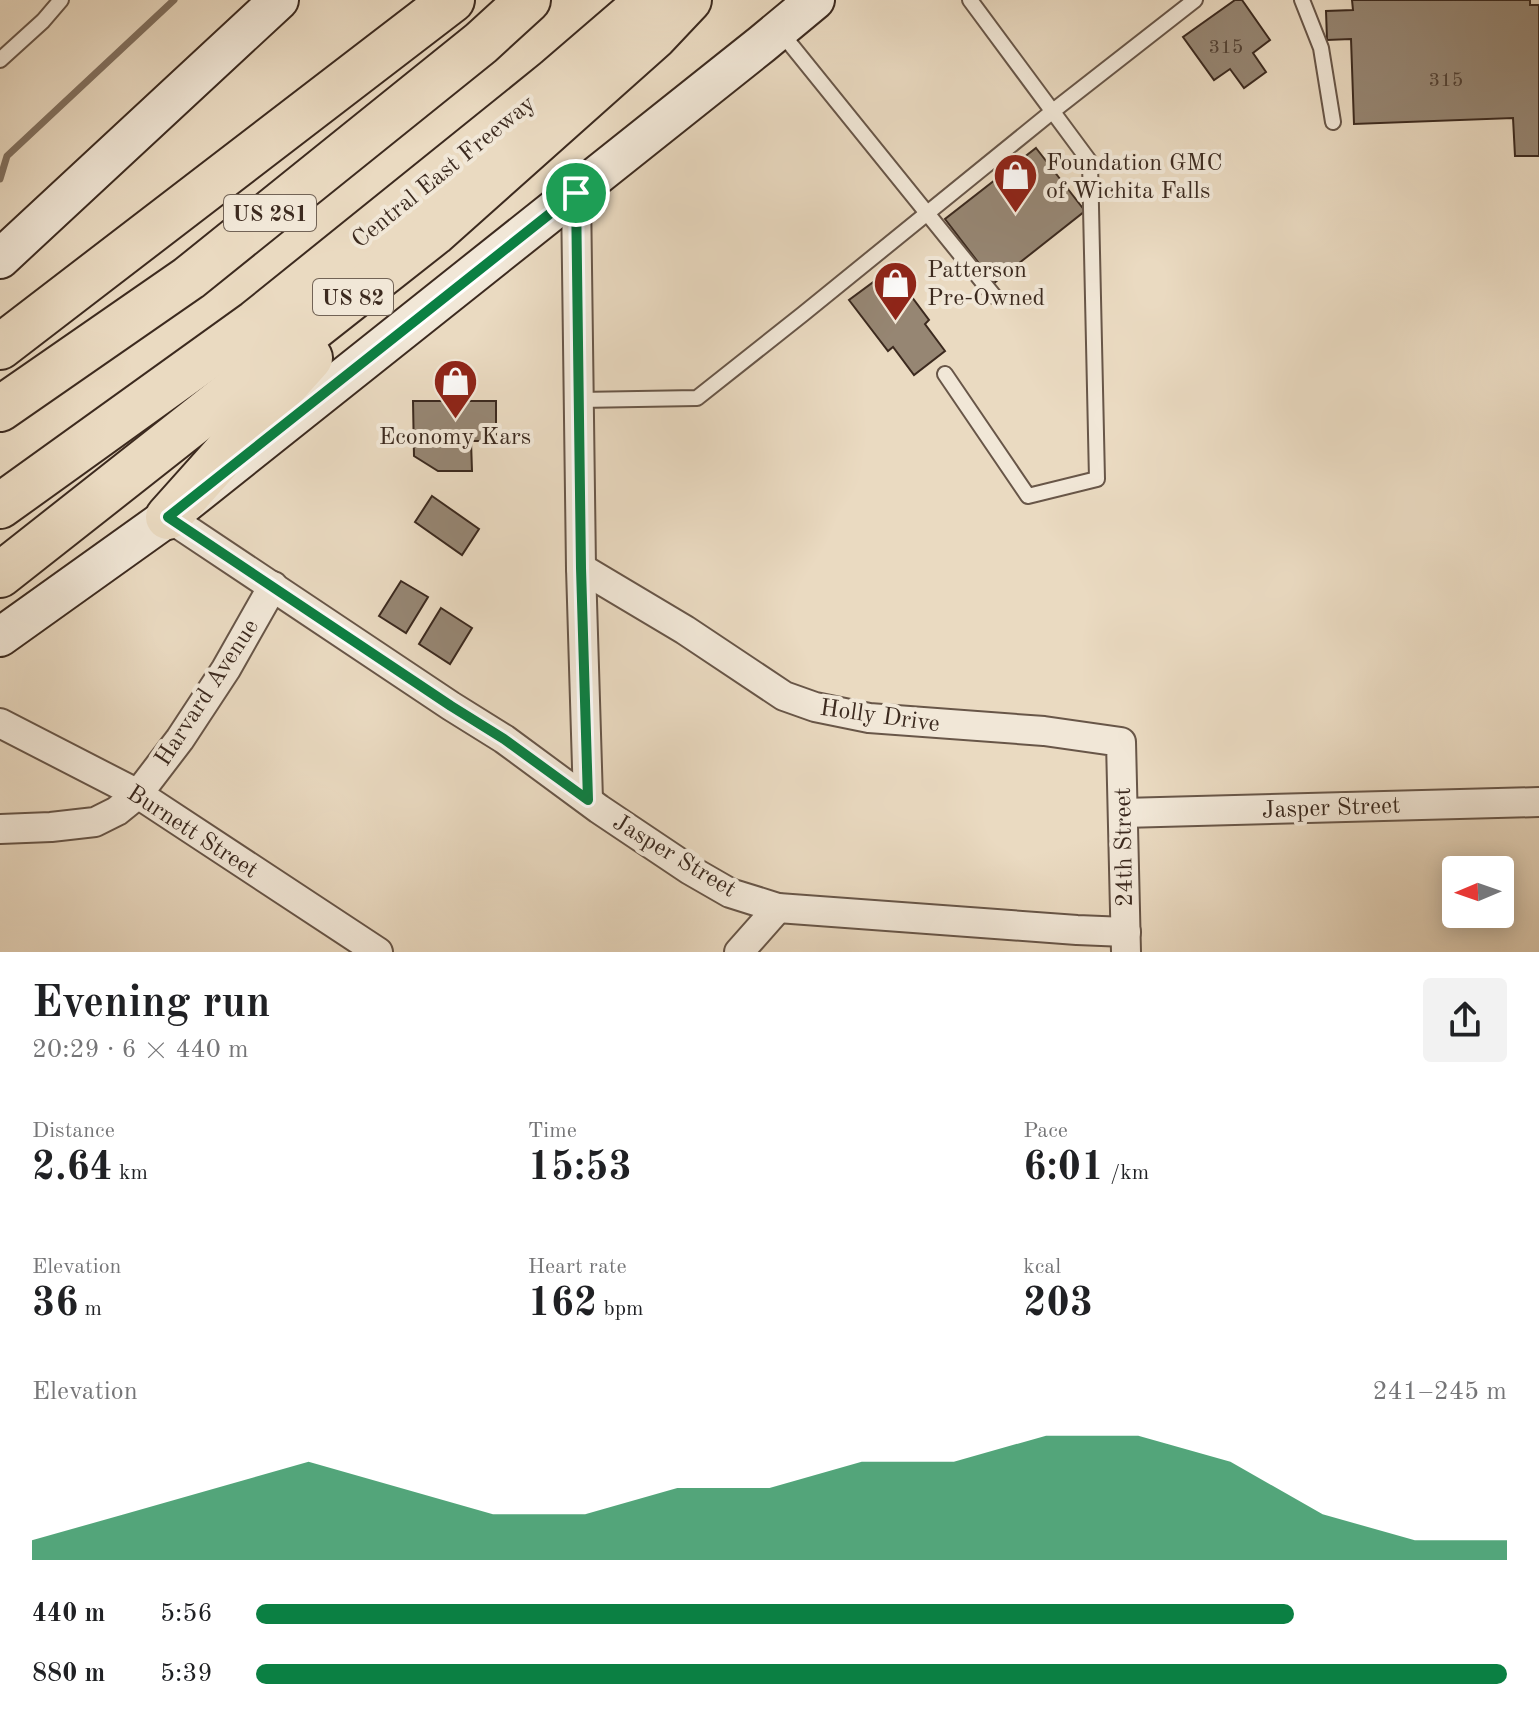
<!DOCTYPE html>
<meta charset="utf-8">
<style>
body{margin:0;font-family:"Old Standard TT",serif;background:#f2f2f2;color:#202124;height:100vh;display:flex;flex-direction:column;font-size:30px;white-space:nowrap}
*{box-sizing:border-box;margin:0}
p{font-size:26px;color:#757577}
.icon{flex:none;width:44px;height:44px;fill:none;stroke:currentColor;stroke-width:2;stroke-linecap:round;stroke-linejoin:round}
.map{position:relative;height:952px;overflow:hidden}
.sheet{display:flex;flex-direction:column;background:#fff;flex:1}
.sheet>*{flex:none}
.needle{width:52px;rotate:268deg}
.tools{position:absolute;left:1442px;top:856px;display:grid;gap:16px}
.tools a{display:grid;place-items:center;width:72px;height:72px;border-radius:8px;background:#fff;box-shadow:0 4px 20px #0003;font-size:40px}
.pin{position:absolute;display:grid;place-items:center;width:68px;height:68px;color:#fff;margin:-34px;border:4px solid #fff;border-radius:50%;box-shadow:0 2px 8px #0007}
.round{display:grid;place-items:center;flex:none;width:84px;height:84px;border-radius:8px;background:#f2f2f2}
.headline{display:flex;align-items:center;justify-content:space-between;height:136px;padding:0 32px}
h1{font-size:44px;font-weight:600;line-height:60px}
.figures{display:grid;grid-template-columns:repeat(3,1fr);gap:12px;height:136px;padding:8px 32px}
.figures div{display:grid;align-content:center}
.figures b{font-size:40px;font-weight:600}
.figures small{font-size:22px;font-weight:400}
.figures p{font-size:22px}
.chart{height:224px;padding:16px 32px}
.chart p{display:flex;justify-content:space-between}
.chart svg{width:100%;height:144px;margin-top:8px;fill:#0b8043;opacity:.7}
ul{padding:0 32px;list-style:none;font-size:26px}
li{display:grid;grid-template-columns:128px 96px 1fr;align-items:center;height:60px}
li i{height:20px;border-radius:10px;background:#0b8043}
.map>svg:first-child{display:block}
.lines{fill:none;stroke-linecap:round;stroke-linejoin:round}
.stream{stroke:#81705f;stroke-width:7}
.building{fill:#968673;stroke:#3c2a1f;stroke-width:2}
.service-casing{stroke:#685648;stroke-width:18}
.minor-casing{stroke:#685648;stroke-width:32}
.secondary-casing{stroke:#3c2a1f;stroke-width:42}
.motorway-casing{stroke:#3c2a1f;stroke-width:48}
.service{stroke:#f1e7d7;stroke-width:14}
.minor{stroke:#f1e7d7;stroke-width:28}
.secondary{stroke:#f1e7d7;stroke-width:38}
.motorway{stroke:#eadac1;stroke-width:44}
.route-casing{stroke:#fff;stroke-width:16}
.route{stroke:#0b8043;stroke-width:10}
.labels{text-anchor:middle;stroke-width:8;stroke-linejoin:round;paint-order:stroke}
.number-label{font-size:20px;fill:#524134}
.shield{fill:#f1e7d7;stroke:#726356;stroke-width:2}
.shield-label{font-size:22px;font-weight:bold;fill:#3c2a1f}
.poi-label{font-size:24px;fill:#3c2a1f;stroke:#f1e7d7;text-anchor:start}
.street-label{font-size:24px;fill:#3c2a1f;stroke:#f1e7d7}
</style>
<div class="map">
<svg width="1539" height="952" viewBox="0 0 1539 952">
<rect width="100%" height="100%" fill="#eadac1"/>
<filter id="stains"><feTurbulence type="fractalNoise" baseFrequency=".0025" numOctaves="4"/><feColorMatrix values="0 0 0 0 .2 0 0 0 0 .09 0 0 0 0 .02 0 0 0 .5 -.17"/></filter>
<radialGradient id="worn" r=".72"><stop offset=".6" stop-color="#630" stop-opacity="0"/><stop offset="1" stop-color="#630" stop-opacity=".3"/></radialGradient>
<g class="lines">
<path class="stream" d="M 0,179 L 7,156 L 174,0"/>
</g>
<g class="building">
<path d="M 1235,0 L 1242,0 L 1270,40 L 1253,53 L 1266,72 L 1244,88 L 1230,69 L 1214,80 L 1183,37 Z"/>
<path d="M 1352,0 L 1530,0 L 1530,5 L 1539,5 L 1539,156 L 1515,156 L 1513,118 L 1354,124 L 1351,39 L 1327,40 L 1326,11 L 1353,10 Z"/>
<path d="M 1036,148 L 1085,211 L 994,283 L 945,219 Z"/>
<path d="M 891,269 L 929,320 L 925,324 L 945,351 L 914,375 L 893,347 L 888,351 L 849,300 Z"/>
<path d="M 413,401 L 496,401 L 496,441 L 471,441 L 472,471 L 438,471 L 414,456 Z"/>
<path d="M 432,496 L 479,529 L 462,555 L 415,522 Z"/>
<path d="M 401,581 L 428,597 L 406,633 L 379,616 Z"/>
<path d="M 441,608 L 472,628 L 450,664 L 419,644 Z"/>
</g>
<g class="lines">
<defs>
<g id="service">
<path d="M 1302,0 L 1321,48 L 1333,122"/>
<path d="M 779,30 L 994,296"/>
<path d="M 0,60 L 43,21 L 61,0"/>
<path d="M 945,374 L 1028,496 L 1097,479 L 1090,162 L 970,0"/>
<path d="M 579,400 L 697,398 L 803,314 L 1053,111 L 1195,0"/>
</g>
<g id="minor">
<path d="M 576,193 L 581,568 L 588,800"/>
<path d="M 168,517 L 451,706 L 504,739 L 599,809 L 690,870 L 730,893 L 778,908 L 1077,930 L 1126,932"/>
<path d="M 581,568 L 685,630 L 784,696 L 815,707 L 869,718 L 1044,731 L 1121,742 L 1126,952"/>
<path d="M 0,723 L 138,794 L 378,952"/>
<path d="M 1123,813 L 1539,802"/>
<path d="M 0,829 L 51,827 L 95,822 L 117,811 L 138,794 L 180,739 L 226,669 L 273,586"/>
<path d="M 739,952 L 778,908"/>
</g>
<g id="secondary">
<path d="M 0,259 L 279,0"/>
<path d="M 0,637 L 168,517 L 762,44 L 815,0"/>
</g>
<g id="motorway">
<path d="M 0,347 L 452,0"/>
<path d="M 0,409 L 189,278 L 481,43 L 528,0"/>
<path d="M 0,506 L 256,322 L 555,81 L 649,0"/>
<path d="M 168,517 L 310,358"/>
<path d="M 0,575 L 434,233 L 655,36 L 689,0"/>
</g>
</defs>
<use href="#service" class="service-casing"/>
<use href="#minor" class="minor-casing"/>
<use href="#secondary" class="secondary-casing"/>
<use href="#motorway" class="motorway-casing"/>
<use href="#service" class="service"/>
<use href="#minor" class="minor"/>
<use href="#secondary" class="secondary"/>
<use href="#motorway" class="motorway"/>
</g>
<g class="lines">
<defs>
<path id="route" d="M 576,193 L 581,568 L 588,800 L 504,739 L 451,706 L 168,517 Z"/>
</defs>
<use href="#route" class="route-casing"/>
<use href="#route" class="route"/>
</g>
<defs>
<symbol id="shop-pin" viewBox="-11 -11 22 30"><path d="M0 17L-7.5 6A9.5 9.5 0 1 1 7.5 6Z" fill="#8f2418" stroke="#f1e7d7"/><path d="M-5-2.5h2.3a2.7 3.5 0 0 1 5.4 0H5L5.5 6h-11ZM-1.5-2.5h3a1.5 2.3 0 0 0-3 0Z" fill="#fff"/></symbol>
</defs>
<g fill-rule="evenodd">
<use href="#shop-pin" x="990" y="150" width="51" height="69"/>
<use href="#shop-pin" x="870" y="258" width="51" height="69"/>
<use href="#shop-pin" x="430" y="356" width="51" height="69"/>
</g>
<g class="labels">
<g class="number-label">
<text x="1226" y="53">315</text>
<text x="1446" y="86">315</text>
</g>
<g class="shield">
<rect x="224" y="195" width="92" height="36" rx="6"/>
<rect x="313" y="279" width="80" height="36" rx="6"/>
</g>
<g class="shield-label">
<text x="270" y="221">US 281</text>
<text x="353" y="305">US 82</text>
</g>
<g class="poi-label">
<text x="1046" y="170">Foundation GMC<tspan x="1046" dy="28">of Wichita Falls</tspan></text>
<text x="927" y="277">Patterson<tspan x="927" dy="28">Pre-Owned</tspan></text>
<text x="455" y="444" text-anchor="middle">Economy Kars</text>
</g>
<g class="street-label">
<text transform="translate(443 171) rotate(-39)" y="8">Central East Freeway</text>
<text transform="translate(206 692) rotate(-57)" y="8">Harvard Avenue</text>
<text transform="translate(880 715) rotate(8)" y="8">Holly Drive</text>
<text transform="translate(1331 807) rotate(-2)" y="8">Jasper Street</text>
<text transform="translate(193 831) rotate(33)" y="8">Burnett Street</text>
<text transform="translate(1123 847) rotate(-91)" y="8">24th Street</text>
<text transform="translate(675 855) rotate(31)" y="8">Jasper Street</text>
</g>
</g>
<rect width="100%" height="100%" filter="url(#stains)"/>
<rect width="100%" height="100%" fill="url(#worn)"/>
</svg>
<div class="tools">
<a><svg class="needle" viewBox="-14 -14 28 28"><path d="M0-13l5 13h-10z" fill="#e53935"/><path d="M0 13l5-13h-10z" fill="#757577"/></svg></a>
</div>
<div class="pin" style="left:576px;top:193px;background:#1e9e55"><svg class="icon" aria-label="arrive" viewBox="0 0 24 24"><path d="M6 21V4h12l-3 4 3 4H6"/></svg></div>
</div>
<section class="sheet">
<div class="headline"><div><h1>Evening run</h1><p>20:29 · 6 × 440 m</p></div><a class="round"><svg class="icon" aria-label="share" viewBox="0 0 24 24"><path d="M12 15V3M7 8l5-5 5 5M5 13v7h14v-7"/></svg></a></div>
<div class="figures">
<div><p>Distance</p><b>2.64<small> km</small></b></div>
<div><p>Time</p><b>15:53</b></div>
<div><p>Pace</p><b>6:01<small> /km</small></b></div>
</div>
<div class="figures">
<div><p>Elevation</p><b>36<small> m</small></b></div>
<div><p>Heart rate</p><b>162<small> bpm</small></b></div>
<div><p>kcal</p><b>203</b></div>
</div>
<div class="chart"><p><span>Elevation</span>241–245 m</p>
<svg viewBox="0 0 160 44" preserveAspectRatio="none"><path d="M0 44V38L10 30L20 22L30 14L40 22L50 30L60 30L70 22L80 22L90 14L100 14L110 6L120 6L130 14L140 30L150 38L160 38V44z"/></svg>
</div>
<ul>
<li><b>440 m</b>5:56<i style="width:83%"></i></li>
<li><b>880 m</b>5:39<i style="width:100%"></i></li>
</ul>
</section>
